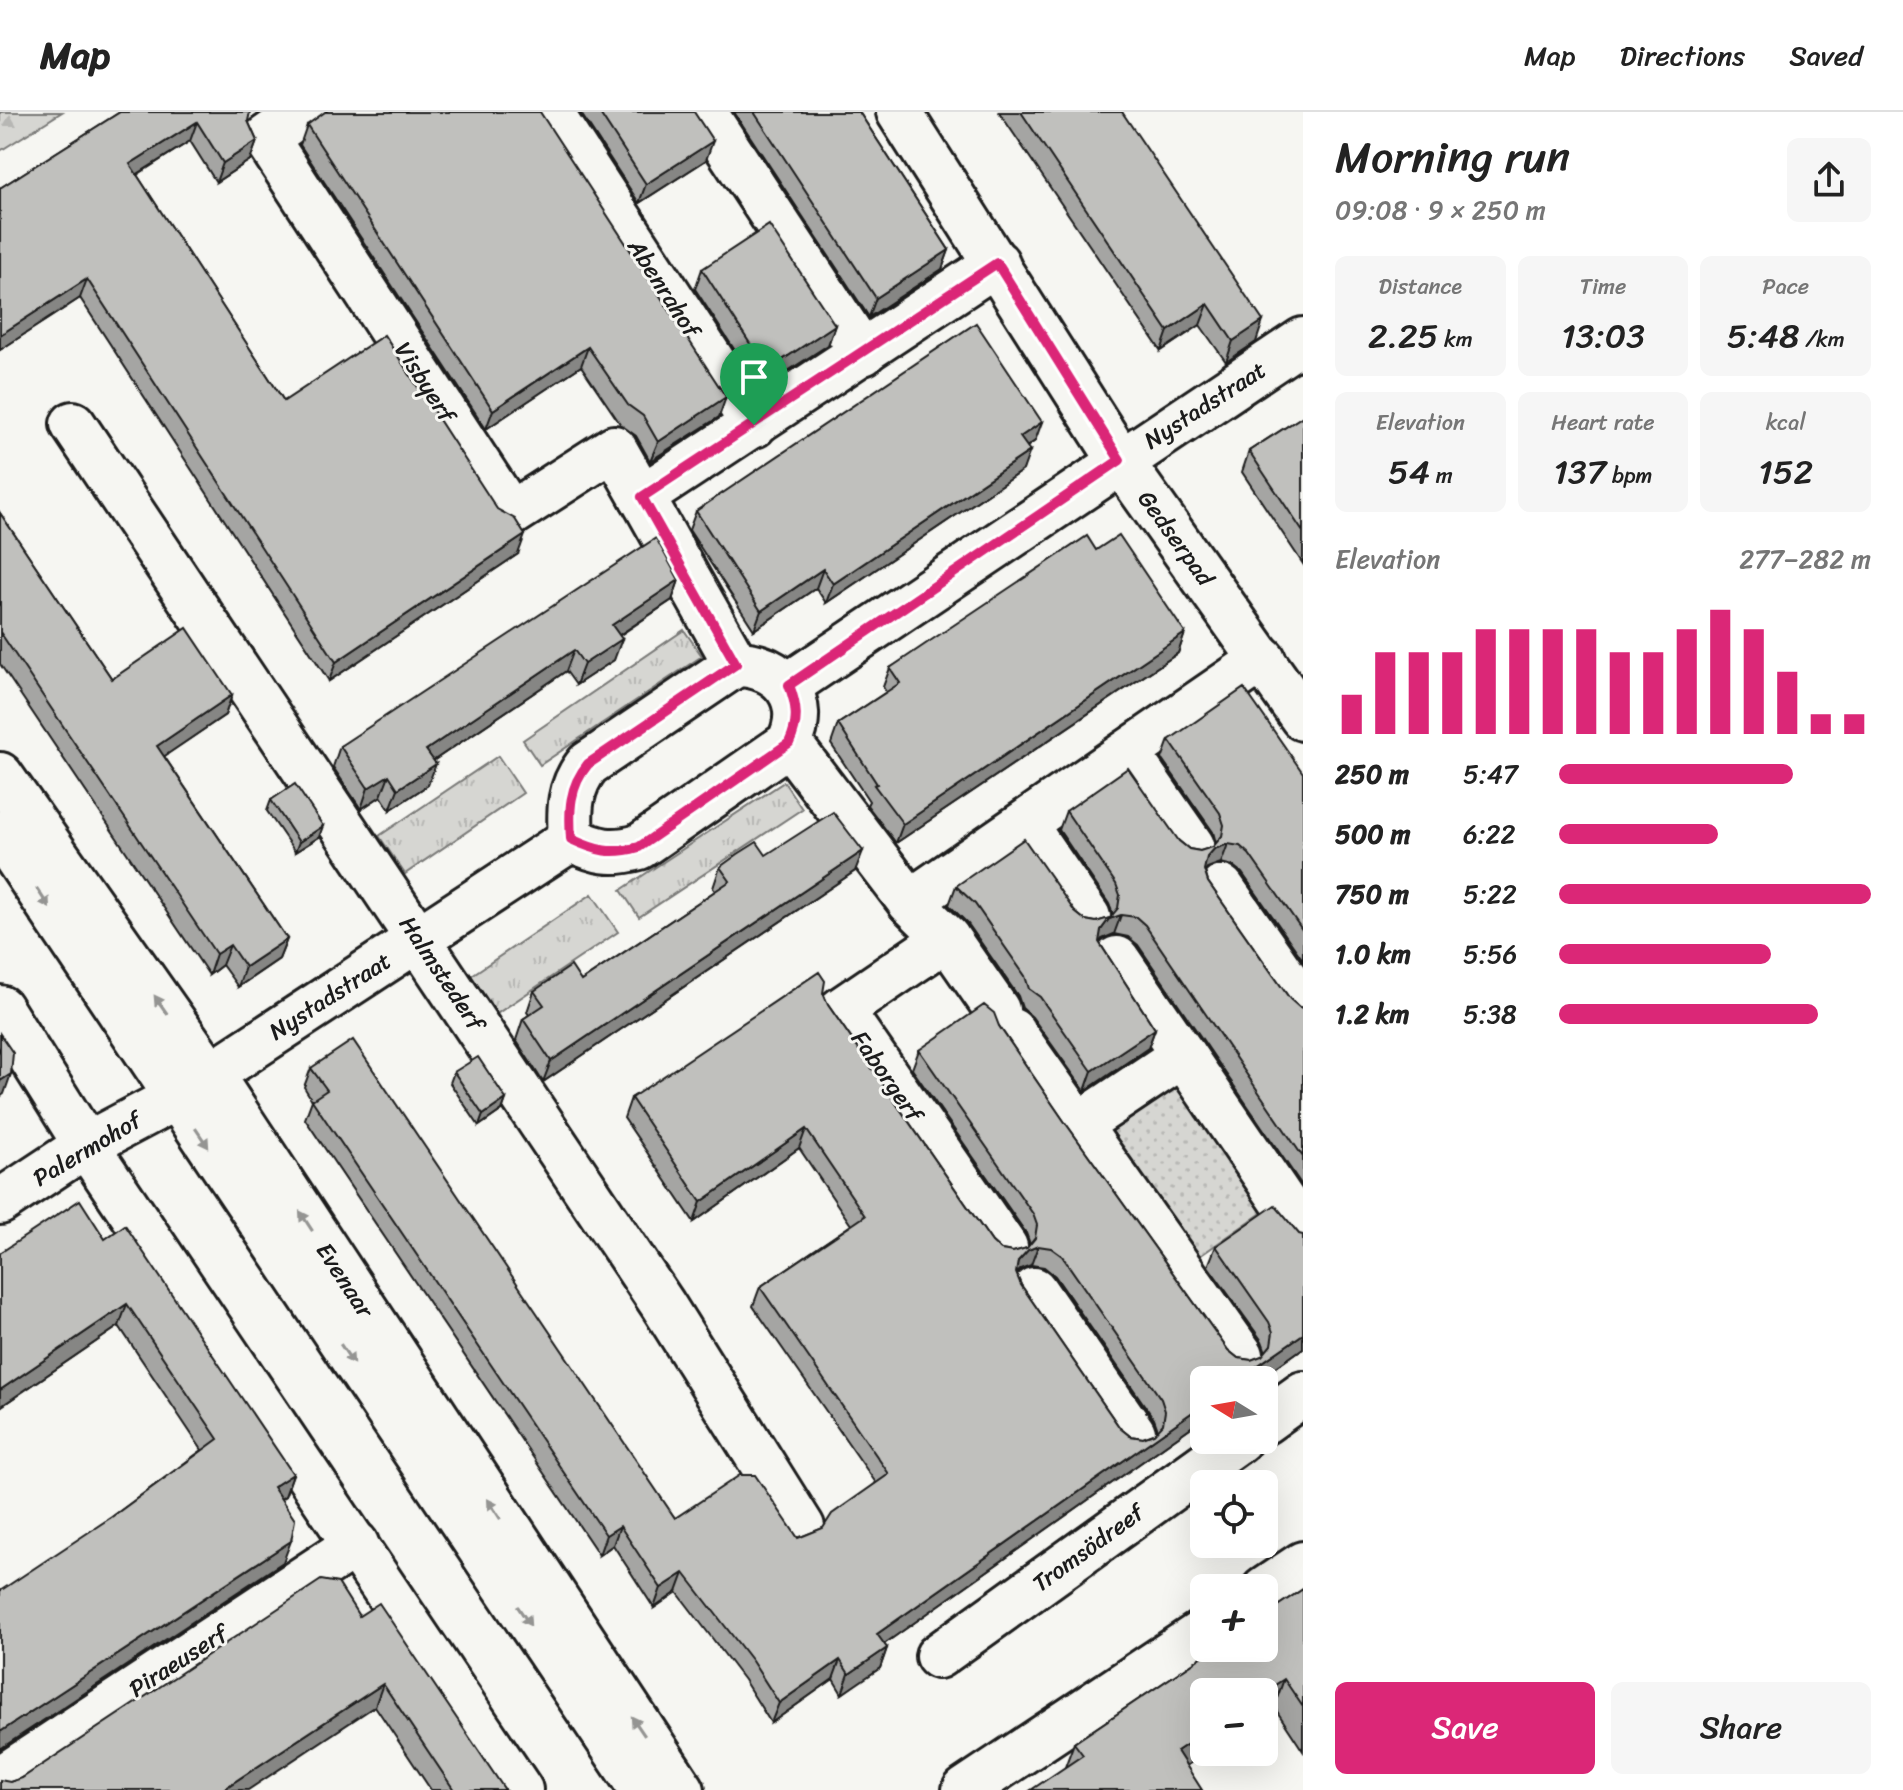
<!DOCTYPE html>
<meta charset="utf-8">
<style>
body{margin:0;font-family:Sriracha,sans-serif;background:#f6f6f6;color:#222;height:100vh;display:flex;flex-direction:column;font-size:30px;white-space:nowrap}
*{box-sizing:border-box;margin:0}
p{font-size:26px;color:#767676}
.icon{flex:none;width:44px;height:44px;fill:none;stroke:currentColor;stroke-width:2;stroke-linecap:round;stroke-linejoin:round}
.map{position:relative;flex:1;overflow:hidden}
.sheet{display:flex;flex-direction:column;background:#fff;width:600px}
.sheet>*{flex:none}
.needle{width:52px;rotate:281deg}
.tools{position:absolute;left:1190px;top:1254px;display:grid;gap:16px}
.tools a{display:grid;place-items:center;width:88px;height:88px;border-radius:12px;background:#fff;box-shadow:0 8px 32px #0002;font-size:40px}
.pin{position:absolute;display:grid;place-items:center;width:68px;height:68px;color:#fff;margin:-82px -34px;border-radius:50% 50% 50% 0;rotate:-45deg;box-shadow:0 0 8px #0007}
.pin .icon{rotate:45deg}
.round{display:grid;place-items:center;flex:none;width:84px;height:84px;border-radius:12px;background:#f6f6f6}
.headline{display:flex;align-items:center;justify-content:space-between;height:136px;padding:0 32px}
h1{font-size:44px;font-weight:600;line-height:60px}
.metrics{display:grid;grid-template-columns:repeat(3,1fr);gap:12px;height:136px;padding:8px 32px}
.metrics div{display:grid;align-content:center;border-radius:12px;background:#f6f6f6;text-align:center}
.metrics b{font-size:34px;font-weight:600}
.metrics small{font-size:22px;font-weight:400}
.metrics p{font-size:22px}
.chart{height:224px;padding:16px 32px}
.chart p{display:flex;justify-content:space-between}
.chart svg{width:100%;height:144px;margin-top:8px;stroke:#db2777;stroke-width:6}
.action{display:flex;gap:16px;margin-top:auto;padding:16px 32px}
.action a{flex:1;height:92px;border-radius:12px;background:#db2777;color:#fff;font-size:32px;font-weight:600;line-height:92px;text-align:center}
.action a+a{background:#f6f6f6;color:#222}
ul{padding:0 32px;list-style:none;font-size:26px}
li{display:grid;grid-template-columns:128px 96px 1fr;align-items:center;height:60px}
li i{height:20px;border-radius:10px;background:#db2777}
header{display:flex;align-items:center;gap:48px;box-sizing:border-box;height:112px;padding:0 40px;background:#fff;border-bottom:2px solid #e0e0e0}
header strong{font-size:38px}
nav{display:flex;gap:44px;margin-inline-start:auto;font-size:28px}
main{display:flex;flex:1;min-height:0}
.map>svg:first-child{display:block}
.grass{fill:url(#grass-tufts);stroke:#797977;stroke-width:2}
.forest{fill:url(#forest-firs);stroke:#797977;stroke-width:2}
.park{fill:url(#park-dots);stroke:#797977;stroke-width:2}
.lines{fill:none;stroke-linecap:round;stroke-linejoin:round}
.minor-casing{stroke:#1c1c1c;stroke-width:50}
.minor{stroke:#f6f6f2;stroke-width:44}
.wall{fill:#a5a5a3;stroke:#1c1c1c;stroke-width:2;fill-rule:evenodd}
.shaded-wall{fill:#868684;stroke:#1c1c1c;stroke-width:2}
.building{fill:#c0c0bd;stroke:#1c1c1c;stroke-width:2;fill-rule:evenodd}
.oneway{fill:#949492}
.route-casing{stroke:#fff;stroke-width:16}
.route{stroke:#db2777;stroke-width:10}
.labels{text-anchor:middle;stroke-width:6;stroke-linejoin:round;paint-order:stroke}
.street-label{font-size:24px;fill:#1c1c1c;stroke:#f6f6f2}
</style>
<header>
<strong>Map</strong>
<nav><a>Map</a><a>Directions</a><a>Saved</a></nav>
</header>
<main>
<div class="map">
<svg width="1303" height="1678" viewBox="0 0 1303 1678">
<defs>
<pattern id="grass-tufts" width="24" height="20" patternUnits="userSpaceOnUse" patternTransform="scale(2)"><rect width="24" height="20" fill="#d6d6d2"/><path d="M3 7l-1-3M5 7V3M7 7l1-3M15 17l-1-3M17 17v-4M19 17l1-3" fill="none" stroke="#b7b7b4"/></pattern>
<pattern id="forest-firs" width="22" height="20" patternUnits="userSpaceOnUse" patternTransform="scale(2)"><rect width="22" height="20" fill="#d6d6d2"/><path d="M5 1l3.5 6h-7zM16 11l3.5 6h-7z" fill="#b7b7b4"/></pattern>
<pattern id="park-dots" width="8" height="8" patternUnits="userSpaceOnUse" patternTransform="scale(2)"><rect width="8" height="8" fill="#d6d6d2"/><path d="M2 2h.1M6 6h.1" fill="none" stroke="#b7b7b4" stroke-width="1.8" stroke-linecap="round"/></pattern>
</defs>
<rect width="100%" height="100%" fill="#f6f6f2"/>
<filter id="ink" filterUnits="userSpaceOnUse"><feTurbulence type="fractalNoise" baseFrequency=".0125" numOctaves="2"/><feDisplacementMap in="SourceGraphic" scale="16" xChannelSelector="R" yChannelSelector="G"/><feConvolveMatrix kernelMatrix="1 2 1 2 8 2 1 2 1" color-interpolation-filters="sRGB"/></filter>
<g filter="url(#ink)">
<g class="grass">
<path d="M 684,518 L 702,544 L 540,653 L 523,628 Z"/>
<path d="M 498,644 L 523,681 L 405,762 L 379,724 Z"/>
<path d="M 784,670 L 802,697 L 639,805 L 621,778 Z"/>
<path d="M 592,782 L 618,820 L 495,903 L 469,865 Z"/>
</g>
<path class="forest" d="M 0,0 L 62,0 L 0,39 Z"/>
<path class="park" d="M 1181,957 L 1273,1093 L 1191,1150 L 1097,1015 Z"/>
<g class="lines">
<defs>
<g id="minor">
<path d="M 303,0 L 266,26 L 511,402 L 614,336 L 642,385"/>
<path d="M 550,0 L 754,313"/>
<path d="M 704,0 L 863,241"/>
<path d="M 899,0 L 1120,348 L 1303,606"/>
<path d="M 73,312 L 663,1193 L 802,1415"/>
<path d="M 736,552 C 782,552 810,589 789,631 L 639,735 C 611,743 597,739 571,727 C 569,698 569,675 588,652 Z"/>
<path d="M 736,552 L 642,385 L 997,151"/>
<path d="M 789,573 L 1303,228"/>
<path d="M 789,631 L 910,790 L 1263,547"/>
<path d="M 1127,641 L 1192,734"/>
<path d="M 0,663 L 211,963 L 682,1678"/>
<path d="M 1024,712 L 1088,805"/>
<path d="M 0,721 L 642,1678"/>
<path d="M 1222,776 L 1303,892"/>
<path d="M 910,790 L 947,826 L 841,898 L 1005,1135"/>
<path d="M 947,826 L 997,898"/>
<path d="M 0,896 L 86,1033 L 520,1678"/>
<path d="M 1012,919 L 1241,1243"/>
<path d="M 1183,943 L 1303,1119"/>
<path d="M 1077,1014 L 1183,943 L 1117,847"/>
<path d="M 0,1090 L 86,1033 L 175,986 L 571,727"/>
<path d="M 1034,1178 L 1133,1321"/>
<path d="M 1264,1310 L 1303,1282"/>
<path d="M 1264,1478 L 1303,1452"/>
<path d="M 938,1544 L 1239,1328"/>
<path d="M 0,1667 L 356,1432"/>
<path d="M 965,1678 L 1204,1519"/>
</g>
</defs>
<use href="#minor" class="minor-casing"/>
<use href="#minor" class="minor"/>
</g>
<g class="wall">
<path d="M 120,0 L 248,9 L 257,29 L 250,48 L 216,70 L 190,29 L 137,63 L 284,289 L 518,442 L 329,569 L 80,186 L 0,238 L 0,76 Z"/>
<path d="M 580,0 L 694,0 L 706,48 L 639,91 Z"/>
<path d="M 734,0 L 859,0 L 949,138 L 942,157 L 869,205 Z"/>
<path d="M 999,0 L 1122,0 L 1256,230 L 1226,250 L 1200,213 L 1161,239 Z"/>
<path d="M 307,13 L 719,305 L 650,349 L 636,324 L 621,313 L 581,254 L 486,317 L 300,33 Z"/>
<path d="M 702,157 L 835,213 L 828,233 L 760,277 L 695,177 Z"/>
<path d="M 1303,304 L 1303,452 L 1242,360 L 1249,339 Z"/>
<path d="M 1035,329 L 1027,335 L 1023,358 L 826,491 L 816,476 L 754,518 L 689,418 L 696,399 Z"/>
<path d="M 0,401 L 112,567 L 232,583 L 225,603 L 164,644 L 287,827 L 279,847 L 238,875 L 222,853 L 209,863 L 0,552 Z"/>
<path d="M 1096,438 L 1185,521 L 1178,541 L 896,731 L 867,693 L 869,689 L 831,632 L 838,612 L 886,580 L 883,575 L 890,556 Z"/>
<path d="M 679,468 L 672,488 L 619,524 L 614,548 L 576,573 L 566,559 L 433,649 L 428,673 L 390,698 L 381,684 L 361,697 L 333,655 L 340,634 Z"/>
<path d="M 1169,628 L 1303,661 L 1303,848 L 1242,761 L 1233,754 L 1221,751 L 1207,756 L 1205,759 L 1208,770 L 1290,887 L 1299,895 L 1303,896 L 1303,1075 L 1138,833 L 1128,825 L 1114,822 L 1102,827 L 1099,830 L 1155,917 L 1148,936 L 1085,979 L 1032,905 L 1022,896 L 1018,884 L 968,812 L 949,793 L 956,774 L 1075,800 L 1085,808 L 1096,810 L 1110,806 L 1113,802 L 1109,792 L 1059,718 L 1066,699 L 1179,729 L 1189,737 L 1200,739 L 1213,735 L 1216,731 L 1213,720 L 1162,647 Z"/>
<path d="M 271,688 L 319,725 L 295,740 L 267,699 Z"/>
<path d="M 766,743 L 855,759 L 543,970 L 516,928 L 523,907 L 529,903 L 527,900 L 534,879 L 581,869 L 715,779 L 713,776 L 720,755 Z"/>
<path d="M 823,881 L 828,893 L 992,1130 L 1001,1138 L 1013,1140 L 1027,1136 L 1030,1132 L 1026,1121 L 912,957 L 919,938 L 999,914 L 1064,1009 L 1228,1238 L 1238,1246 L 1251,1248 L 1262,1244 L 1266,1240 L 1262,1229 L 1208,1154 L 1216,1134 L 1303,1236 L 1258,1268 L 1204,1268 L 1204,1306 L 884,1532 L 887,1536 L 880,1556 L 861,1568 L 842,1582 L 833,1567 L 771,1611 L 744,1568 L 677,1480 L 654,1496 L 613,1433 L 599,1443 L 305,1007 L 312,988 L 304,975 L 311,956 L 675,1406 L 798,1426 L 823,1416 L 876,1371 L 753,1194 L 760,1175 L 851,1113 L 799,1036 L 694,1110 L 624,1006 L 631,986 ZM 1031,1153 L 1044,1155 L 1055,1164 L 1154,1307 L 1158,1318 L 1154,1322 L 1143,1326 L 1130,1324 L 1120,1316 L 1021,1173 L 1016,1162 L 1020,1157 Z"/>
<path d="M 454,960 L 506,987 L 502,998 L 479,1014 L 450,971 Z"/>
<path d="M 105,1127 L 293,1362 L 285,1384 L 280,1387 L 283,1450 L 113,1404 L 202,1338 L 119,1214 L 0,1295 L 0,1141 Z"/>
<path d="M 1303,1477 L 1303,1639 L 1274,1595 L 1186,1654 L 1065,1655 L 1074,1631 Z"/>
<path d="M 359,1504 L 505,1678 L 431,1678 L 375,1594 L 10,1670 L 22,1666 Z"/>
</g>
<g class="shaded-wall">
<path d="M 197,10 L 190,29 L 123,71 L 130,52 Z"/>
<path d="M 257,29 L 250,48 L 216,70 L 223,51 Z"/>
<path d="M 713,29 L 706,48 L 639,91 L 646,72 Z"/>
<path d="M 949,138 L 942,157 L 869,205 L 876,186 Z"/>
<path d="M 87,167 L 80,186 L 0,238 L 0,223 Z"/>
<path d="M 1208,192 L 1200,213 L 1161,239 L 1168,219 Z"/>
<path d="M 1263,209 L 1256,230 L 1226,250 L 1233,229 Z"/>
<path d="M 835,213 L 828,233 L 760,277 L 767,258 Z"/>
<path d="M 588,235 L 581,254 L 486,317 L 493,298 Z"/>
<path d="M 726,285 L 719,305 L 650,349 L 658,330 Z"/>
<path d="M 1042,310 L 1035,329 L 1013,344 L 1020,325 Z"/>
<path d="M 1030,339 L 1023,358 L 826,491 L 833,472 Z"/>
<path d="M 525,423 L 518,442 L 329,569 L 336,550 Z"/>
<path d="M 823,457 L 816,476 L 754,518 L 761,499 Z"/>
<path d="M 679,468 L 672,488 L 604,533 L 612,513 Z"/>
<path d="M 1185,521 L 1178,541 L 896,731 L 903,712 Z"/>
<path d="M 622,527 L 614,548 L 576,573 L 584,552 Z"/>
<path d="M 574,538 L 566,559 L 418,659 L 426,638 Z"/>
<path d="M 232,583 L 225,603 L 150,654 L 157,634 Z"/>
<path d="M 436,652 L 428,673 L 390,698 L 398,677 Z"/>
<path d="M 389,663 L 381,684 L 361,697 L 368,676 Z"/>
<path d="M 323,714 L 319,725 L 295,740 L 299,730 Z"/>
<path d="M 1228,732 L 1221,751 L 1207,756 L 1200,765 L 1207,745 L 1214,737 Z"/>
<path d="M 863,739 L 855,759 L 543,970 L 551,949 Z"/>
<path d="M 1121,803 L 1114,822 L 1102,827 L 1094,837 L 1101,818 L 1109,807 Z"/>
<path d="M 287,827 L 279,847 L 238,875 L 245,855 Z"/>
<path d="M 230,833 L 222,853 L 209,863 L 216,842 Z"/>
<path d="M 1155,917 L 1148,936 L 1085,979 L 1092,959 Z"/>
<path d="M 11,962 L 4,982 L 0,985 L 0,969 Z"/>
<path d="M 506,987 L 502,998 L 479,1014 L 483,1003 Z"/>
<path d="M 806,1017 L 799,1036 L 694,1110 L 701,1090 Z"/>
<path d="M 1038,1134 L 1031,1153 L 1020,1157 L 1011,1168 L 1018,1149 L 1028,1138 Z"/>
<path d="M 127,1192 L 119,1214 L 0,1295 L 0,1278 Z"/>
<path d="M 1303,1222 L 1303,1236 L 1258,1268 L 1237,1268 Z"/>
<path d="M 1204,1292 L 1204,1306 L 870,1542 L 877,1522 Z"/>
<path d="M 293,1362 L 285,1384 L 265,1397 L 273,1375 Z"/>
<path d="M 620,1414 L 613,1433 L 599,1443 L 606,1423 Z"/>
<path d="M 291,1429 L 283,1450 L 0,1637 L 0,1620 Z"/>
<path d="M 684,1461 L 677,1480 L 654,1496 L 661,1476 Z"/>
<path d="M 887,1536 L 880,1556 L 842,1582 L 849,1562 Z"/>
<path d="M 840,1548 L 833,1567 L 771,1611 L 779,1591 Z"/>
<path d="M 1284,1567 L 1274,1595 L 1264,1601 L 1264,1580 Z"/>
<path d="M 383,1572 L 375,1594 L 248,1678 L 222,1678 Z"/>
<path d="M 1204,1621 L 1204,1640 L 1207,1640 L 1166,1667 L 1177,1639 Z"/>
</g>
<g class="building">
<path d="M 120,0 L 250,0 L 248,9 L 257,29 L 223,51 L 197,10 L 130,52 L 284,289 L 384,223 L 497,397 L 515,407 L 525,423 L 336,550 L 87,167 L 0,223 L 0,76 Z"/>
<path d="M 325,0 L 540,0 L 726,285 L 658,330 L 643,304 L 628,293 L 588,235 L 493,298 L 307,13 Z"/>
<path d="M 599,0 L 694,0 L 713,29 L 646,72 Z"/>
<path d="M 754,0 L 859,0 L 949,138 L 876,186 Z"/>
<path d="M 1021,0 L 1122,0 L 1263,209 L 1233,229 L 1208,192 L 1168,219 Z"/>
<path d="M 769,113 L 835,213 L 767,258 L 702,157 Z"/>
<path d="M 976,211 L 1042,310 L 1020,325 L 1030,339 L 833,472 L 823,457 L 761,499 L 696,399 Z"/>
<path d="M 1303,304 L 1303,420 L 1249,339 Z"/>
<path d="M 0,401 L 112,567 L 187,516 L 232,583 L 157,634 L 287,827 L 245,855 L 230,833 L 216,842 L 0,520 Z"/>
<path d="M 1119,423 L 1185,521 L 903,712 L 874,673 L 877,672 L 838,612 L 900,571 L 890,556 L 927,531 L 1087,424 L 1096,438 Z"/>
<path d="M 656,426 L 679,468 L 612,513 L 622,527 L 584,552 L 574,538 L 426,638 L 436,652 L 398,677 L 389,663 L 368,676 L 340,634 Z"/>
<path d="M 1244,576 L 1303,661 L 1303,819 L 1249,742 L 1240,734 L 1228,732 L 1214,737 L 1207,745 L 1204,758 L 1208,770 L 1290,887 L 1299,895 L 1303,896 L 1303,1045 L 1145,813 L 1136,805 L 1121,803 L 1109,807 L 1101,818 L 1099,830 L 1155,917 L 1092,959 L 1040,885 L 1029,877 L 1025,864 L 975,792 L 956,774 L 1024,727 L 1075,800 L 1085,808 L 1096,810 L 1110,806 L 1118,796 L 1120,783 L 1116,772 L 1066,699 L 1128,656 L 1179,729 L 1189,737 L 1200,739 L 1213,735 L 1222,724 L 1224,713 L 1220,701 L 1169,628 Z"/>
<path d="M 295,672 L 323,714 L 299,730 L 271,688 Z"/>
<path d="M 833,700 L 863,739 L 551,949 L 523,907 L 544,893 L 534,879 L 571,854 L 581,869 L 730,769 L 720,755 L 738,742 L 757,730 L 766,743 Z"/>
<path d="M 819,860 L 825,869 L 823,881 L 828,893 L 992,1130 L 1001,1138 L 1013,1140 L 1027,1136 L 1035,1126 L 1037,1113 L 1033,1102 L 919,938 L 984,893 L 994,901 L 999,914 L 1064,1009 L 1228,1238 L 1238,1246 L 1251,1248 L 1262,1244 L 1271,1233 L 1273,1220 L 1269,1210 L 1216,1134 L 1275,1093 L 1299,1122 L 1303,1123 L 1303,1222 L 1237,1268 L 1204,1268 L 1204,1292 L 877,1522 L 887,1536 L 849,1562 L 840,1548 L 779,1591 L 752,1549 L 684,1461 L 661,1476 L 620,1414 L 606,1423 L 312,988 L 327,978 L 311,956 L 353,928 L 675,1406 L 740,1363 L 755,1363 L 798,1426 L 823,1416 L 832,1402 L 889,1362 L 760,1175 L 865,1104 L 806,1017 L 701,1090 L 631,986 ZM 1038,1134 L 1051,1136 L 1062,1144 L 1161,1287 L 1165,1299 L 1163,1312 L 1154,1322 L 1143,1326 L 1130,1324 L 1120,1316 L 1021,1173 L 1016,1161 L 1018,1149 L 1028,1138 Z"/>
<path d="M 0,922 L 13,941 L 11,962 L 0,969 Z"/>
<path d="M 478,945 L 506,987 L 483,1003 L 454,960 Z"/>
<path d="M 80,1088 L 105,1127 L 125,1113 L 293,1362 L 273,1375 L 295,1408 L 291,1429 L 0,1620 L 0,1479 L 113,1404 L 218,1327 L 127,1192 L 0,1278 L 0,1141 Z"/>
<path d="M 321,1468 L 338,1471 L 359,1504 L 379,1491 L 505,1678 L 454,1678 L 383,1572 L 222,1678 L 0,1678 L 0,1668 L 10,1670 L 22,1666 Z"/>
<path d="M 1303,1477 L 1303,1595 L 1284,1567 L 1264,1580 L 1204,1580 L 1204,1621 L 1177,1639 L 1202,1678 L 1031,1678 L 1083,1643 L 1074,1631 L 1215,1536 L 1264,1536 L 1264,1503 Z"/>
</g>
<defs><path id="oneway-solid" d="M-6-.8H1V-3.2L6.5 0L1 3.2V.8H-6Z" transform="scale(2)"/></defs>
<g class="oneway">
<use href="#oneway-solid" transform="translate(43 786) rotate(57)"/>
<use href="#oneway-solid" transform="translate(161 893) rotate(-125)"/>
<use href="#oneway-solid" transform="translate(202 1026) rotate(56)"/>
<use href="#oneway-solid" transform="translate(306 1109) rotate(-123)"/>
<use href="#oneway-solid" transform="translate(347 1242) rotate(56)"/>
<use href="#oneway-solid" transform="translate(494 1397) rotate(-123)"/>
<use href="#oneway-solid" transform="translate(524 1504) rotate(56)"/>
<use href="#oneway-solid" transform="translate(638 1614) rotate(-124)"/>
</g>
</g>
<g class="lines" filter="url(#ink)">
<defs>
<path id="route" d="M 997,151 L 1120,348 L 789,573 C 797,594 799,610 789,631 L 639,735 C 611,743 597,739 571,727 C 569,698 569,675 588,652 L 736,552 L 642,385 Z"/>
</defs>
<use href="#route" class="route-casing"/>
<use href="#route" class="route"/>
</g>
<g class="labels">
<g class="street-label">
<text transform="translate(664 176) rotate(57)" y="8">Abenrahof</text>
<text transform="translate(425 270) rotate(57)" y="8">Visbyerf</text>
<text transform="translate(1205 293) rotate(-33)" y="8">Nystadstraat</text>
<text transform="translate(1176 426) rotate(54)" y="8">Gedserpad</text>
<text transform="translate(442 861) rotate(56)" y="8">Halmstederf</text>
<text transform="translate(330 884) rotate(-33)" y="8">Nystadstraat</text>
<text transform="translate(887 964) rotate(55)" y="8">Faborgerf</text>
<text transform="translate(87 1037) rotate(-31)" y="8">Palermohof</text>
<text transform="translate(345 1168) rotate(57)" y="8">Evenaar</text>
<text transform="translate(1088 1436) rotate(-36)" y="8">Tromsödreef</text>
<text transform="translate(178 1549) rotate(-33)" y="8">Piraeuserf</text>
</g>
</g>
</svg>
<div class="tools">
<a><svg class="needle" viewBox="-14 -14 28 28"><path d="M0-13l5 13h-10z" fill="#e53935"/><path d="M0 13l5-13h-10z" fill="#767676"/></svg></a>
<a><svg class="icon" aria-label="locate" viewBox="0 0 24 24"><circle cx="12" cy="12" r="6"/><path d="M12 2v4M12 18v4M2 12h4M18 12h4"/></svg></a>
<a>+</a>
<a>−</a>
</div>
<div class="pin" style="left:754px;top:313px;background:#1e9e55"><svg class="icon" aria-label="arrive" viewBox="0 0 24 24"><path d="M6 21V4h12l-3 4 3 4H6"/></svg></div>
</div>
<section class="sheet">
<div class="headline"><div><h1>Morning run</h1><p>09:08 · 9 × 250 m</p></div><a class="round"><svg class="icon" aria-label="share" viewBox="0 0 24 24"><path d="M12 15V3M7 8l5-5 5 5M5 13v7h14v-7"/></svg></a></div>
<div class="metrics">
<div><p>Distance</p><b>2.25<small> km</small></b></div>
<div><p>Time</p><b>13:03</b></div>
<div><p>Pace</p><b>5:48<small> /km</small></b></div>
</div>
<div class="metrics">
<div><p>Elevation</p><b>54<small> m</small></b></div>
<div><p>Heart rate</p><b>137<small> bpm</small></b></div>
<div><p>kcal</p><b>152</b></div>
</div>
<div class="chart"><p><span>Elevation</span>277–282 m</p>
<svg viewBox="0 0 160 44" preserveAspectRatio="none"><path d="M5 44V32M15 44V19M25 44V19M35 44V19M45 44V12M55 44V12M65 44V12M75 44V12M85 44V19M95 44V19M105 44V12M115 44V6M125 44V12M135 44V25M145 44V38M155 44V38"/></svg>
</div>
<ul>
<li><b>250 m</b>5:47<i style="width:75%"></i></li>
<li><b>500 m</b>6:22<i style="width:51%"></i></li>
<li><b>750 m</b>5:22<i style="width:100%"></i></li>
<li><b>1.0 km</b>5:56<i style="width:68%"></i></li>
<li><b>1.2 km</b>5:38<i style="width:83%"></i></li>
</ul>
<div class="action"><a>Save</a><a>Share</a></div>
</section>
</main>
